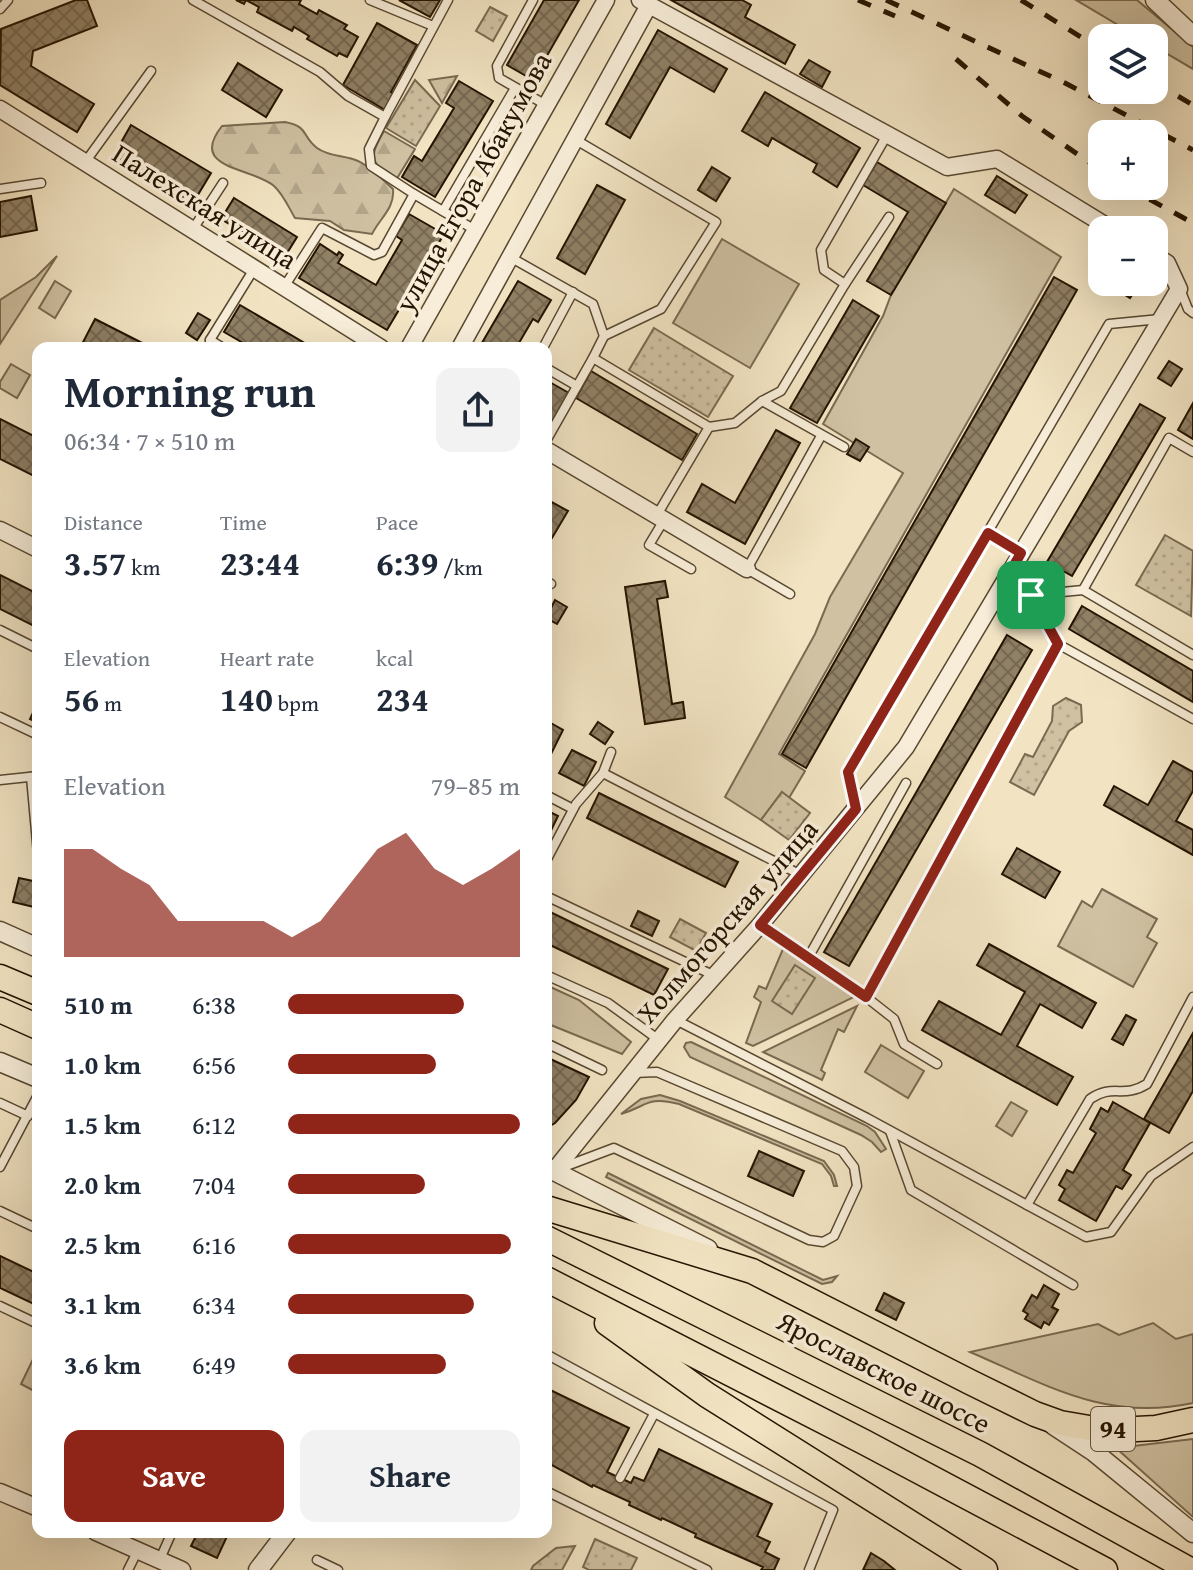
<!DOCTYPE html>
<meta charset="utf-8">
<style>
body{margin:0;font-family:"Gentium Book Plus",serif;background:#f2f2f3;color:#1f2937;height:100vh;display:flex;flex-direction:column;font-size:30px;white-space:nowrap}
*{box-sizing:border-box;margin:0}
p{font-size:26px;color:#747a83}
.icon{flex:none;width:44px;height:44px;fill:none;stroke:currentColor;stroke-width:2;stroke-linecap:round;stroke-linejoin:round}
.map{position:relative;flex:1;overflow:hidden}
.sheet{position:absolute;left:32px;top:342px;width:520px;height:1196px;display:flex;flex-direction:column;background:#fff;border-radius:16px;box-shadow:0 8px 32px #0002}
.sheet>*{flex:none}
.fabs{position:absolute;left:1088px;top:24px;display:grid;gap:16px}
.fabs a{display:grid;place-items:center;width:80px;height:80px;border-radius:16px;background:#fff;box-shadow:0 8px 32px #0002;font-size:40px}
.pin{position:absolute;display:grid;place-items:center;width:68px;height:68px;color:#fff;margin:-34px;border-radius:16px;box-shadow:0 4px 12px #0006}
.round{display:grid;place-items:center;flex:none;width:84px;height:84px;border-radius:16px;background:#f2f2f3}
.headline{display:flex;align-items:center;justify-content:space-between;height:136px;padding:0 32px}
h1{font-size:44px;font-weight:800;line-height:60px}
.figures{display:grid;grid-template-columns:repeat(3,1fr);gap:12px;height:136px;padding:8px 32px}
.figures div{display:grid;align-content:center}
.figures b{font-size:34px;font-weight:800}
.figures small{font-size:22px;font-weight:400}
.figures p{font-size:22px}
.chart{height:224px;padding:16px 32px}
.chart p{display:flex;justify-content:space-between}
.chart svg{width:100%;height:144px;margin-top:8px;fill:#8f2418;opacity:.7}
.cta{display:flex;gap:16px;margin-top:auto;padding:16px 32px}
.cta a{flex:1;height:92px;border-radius:16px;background:#8f2418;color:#fff;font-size:32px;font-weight:800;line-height:92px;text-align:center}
.cta a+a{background:#f2f2f3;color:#1f2937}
ul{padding:0 32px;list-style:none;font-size:26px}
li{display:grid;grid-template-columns:128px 96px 1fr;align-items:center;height:60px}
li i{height:20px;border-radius:10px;background:#8f2418}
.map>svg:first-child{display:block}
.grass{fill:#cfc1a2;stroke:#7a6a51;stroke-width:2}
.forest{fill:url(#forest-firs);stroke:#7a6a51;stroke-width:2}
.park{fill:url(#park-dots);stroke:#7a6a51;stroke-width:2}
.building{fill:url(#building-cross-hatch);stroke:#251400;stroke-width:2}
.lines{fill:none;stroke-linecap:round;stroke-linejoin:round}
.service-casing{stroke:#584831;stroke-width:11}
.minor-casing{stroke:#584831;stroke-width:19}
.tertiary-casing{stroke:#584831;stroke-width:21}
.primary-casing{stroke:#251400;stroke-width:27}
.service{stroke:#f7edd8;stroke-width:8}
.minor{stroke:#f7edd8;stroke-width:16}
.tertiary{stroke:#f7edd8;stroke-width:18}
.primary{stroke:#f2e4c3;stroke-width:24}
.rail{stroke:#251400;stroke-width:5;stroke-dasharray:14 14;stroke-linecap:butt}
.route-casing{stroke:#fff;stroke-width:16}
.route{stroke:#8f2418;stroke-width:10}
.labels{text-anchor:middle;stroke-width:7;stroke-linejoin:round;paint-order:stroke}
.shield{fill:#f7edd8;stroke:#645541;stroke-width:2}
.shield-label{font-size:26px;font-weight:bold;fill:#251400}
.street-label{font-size:28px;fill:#251400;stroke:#f7edd8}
</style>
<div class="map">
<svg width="1193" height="1570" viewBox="0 0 1193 1570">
<defs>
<pattern id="forest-firs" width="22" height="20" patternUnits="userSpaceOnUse" patternTransform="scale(2)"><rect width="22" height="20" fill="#cfc1a2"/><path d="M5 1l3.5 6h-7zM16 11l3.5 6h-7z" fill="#b2a58a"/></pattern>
<pattern id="park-dots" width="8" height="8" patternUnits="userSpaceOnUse" patternTransform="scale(2)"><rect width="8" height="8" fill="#cfc1a2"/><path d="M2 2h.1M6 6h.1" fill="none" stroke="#b2a58a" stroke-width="1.8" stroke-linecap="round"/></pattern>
<pattern id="building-cross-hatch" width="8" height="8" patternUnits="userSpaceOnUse" patternTransform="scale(2)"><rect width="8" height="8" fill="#908065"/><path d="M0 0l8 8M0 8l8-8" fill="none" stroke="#756851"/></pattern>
</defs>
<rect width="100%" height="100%" fill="#f2e4c3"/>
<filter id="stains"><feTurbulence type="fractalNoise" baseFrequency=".0025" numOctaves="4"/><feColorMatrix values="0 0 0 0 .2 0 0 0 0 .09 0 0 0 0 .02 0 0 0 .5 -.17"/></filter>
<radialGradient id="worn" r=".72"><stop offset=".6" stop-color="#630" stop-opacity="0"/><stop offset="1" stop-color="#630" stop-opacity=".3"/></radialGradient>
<g class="grass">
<path d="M 1076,0 L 1137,0 L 1193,47 L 1193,69 L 1154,46 L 1154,38 L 1140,38 Z"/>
<path d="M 954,189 L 1061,257 L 779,754 L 805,771 L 789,798 L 782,792 L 761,820 L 725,797 L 815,634 L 830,597 L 903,473 L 823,424 L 883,316 L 891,295 Z"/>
<path d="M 722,239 L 799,284 L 750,368 L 673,323 Z"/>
<path d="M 57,256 L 0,344 L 0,300 L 36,277 Z"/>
<path d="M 55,281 L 71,291 L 55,318 L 39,308 Z"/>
<path d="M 11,364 L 30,375 L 17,398 L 0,388 L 0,382 Z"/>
<path d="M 1102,889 L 1157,919 L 1147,937 L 1157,943 L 1133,987 L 1058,946 L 1082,901 L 1092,907 Z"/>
<path d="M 783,949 L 856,996 L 753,1046 L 746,1043 L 761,1002 L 754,997 L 759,986 L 766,989 Z"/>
<path d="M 546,985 L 579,1000 L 631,1042 L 622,1054 L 546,1023 Z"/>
<path d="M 857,1006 L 844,1032 L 838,1029 L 821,1070 L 825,1073 L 822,1080 L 763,1052 Z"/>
<path d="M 691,1042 L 867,1126 L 875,1132 L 886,1149 L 881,1152 L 872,1142 L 861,1135 L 690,1057 L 684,1047 L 686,1043 Z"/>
<path d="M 881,1045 L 924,1071 L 908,1098 L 865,1072 Z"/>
<path d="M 660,1095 L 680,1101 L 824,1161 L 834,1175 L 837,1186 L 834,1186 L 831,1176 L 822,1164 L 679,1104 C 646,1096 648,1106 621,1114 L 641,1099 Z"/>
<path d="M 1011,1102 L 1027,1111 L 1012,1136 L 996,1126 Z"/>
<path d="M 608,1173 L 823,1280 L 837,1276 L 832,1282 L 822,1284 L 606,1177 Z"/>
<path d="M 1153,1323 L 1176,1339 L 1193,1334 L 1193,1403 C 1106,1422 1047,1385 970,1352 L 1098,1324 L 1119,1335 Z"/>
<path d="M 38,1349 L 38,1393 L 21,1384 Z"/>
<path d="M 1193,1439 L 1193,1517 L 1116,1448 Z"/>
</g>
<g class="forest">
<path d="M 457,76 L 442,103 L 429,80 Z"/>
<path d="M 285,122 C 310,127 301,136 317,148 C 329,157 345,155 358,161 C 371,167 383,180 393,189 C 395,208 380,218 372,234 L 344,230 L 330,221 L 295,218 C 289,208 283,194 274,186 C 253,167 187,170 222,126 Z"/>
<path d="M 384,131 L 415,149 L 396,180 C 370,162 368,159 384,131 Z"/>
</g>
<g class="park">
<path d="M 490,7 L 507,16 L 493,41 L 476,31 Z"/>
<path d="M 415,80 L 440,106 L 416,146 L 386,128 Z"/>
<path d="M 654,328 L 733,376 L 708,417 L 629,370 Z"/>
<path d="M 1165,535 L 1193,551 L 1191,616 L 1136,585 Z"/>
<path d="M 1066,698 L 1081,705 L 1082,722 L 1069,731 L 1034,795 L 1010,782 L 1025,754 L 1033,757 L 1052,721 L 1053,706 Z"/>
<path d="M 782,792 L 810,813 L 789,840 L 761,820 Z"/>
<path d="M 680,919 L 706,933 L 696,951 L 670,937 Z"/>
<path d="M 795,965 L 815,978 L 792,1014 L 772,1001 Z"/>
<path d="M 595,1539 L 637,1558 L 631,1570 L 589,1570 L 583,1567 Z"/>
<path d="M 575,1546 L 562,1570 L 531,1570 L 533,1566 L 556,1548 Z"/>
</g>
<g class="building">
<path d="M 76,0 L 87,0 L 97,26 L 33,51 L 31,66 L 94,104 L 77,132 L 0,85 L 1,29 Z"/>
<path d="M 236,0 L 301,0 L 299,4 L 317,14 L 319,10 L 347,25 L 344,29 L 358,37 L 347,57 L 339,53 L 337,56 L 307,39 L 309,36 L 294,27 L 292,31 L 257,12 L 259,7 L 246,0 L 244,4 Z"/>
<path d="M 399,0 L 440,0 L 430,17 Z"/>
<path d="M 544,0 L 579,0 L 533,80 L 507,65 Z"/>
<path d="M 671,0 L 742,0 L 751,5 L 745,17 L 795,45 L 785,64 Z"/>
<path d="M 377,23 L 417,45 L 391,92 L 395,94 L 385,110 L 343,85 Z"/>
<path d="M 658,30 L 727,69 L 714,92 L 670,67 L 630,138 L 606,124 Z"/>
<path d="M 809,60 L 830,72 L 822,87 L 800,74 Z"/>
<path d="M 238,63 L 282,90 L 266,117 L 222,90 Z"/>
<path d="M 459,81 L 493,101 L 435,197 L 402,177 L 414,156 L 422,161 L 454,108 L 446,103 Z"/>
<path d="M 765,92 L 860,148 L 837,187 L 813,172 L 817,164 L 772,138 L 768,146 L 742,131 Z"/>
<path d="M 131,125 L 211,173 L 193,203 L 114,155 Z"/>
<path d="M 877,162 L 946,203 L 891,295 L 867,281 L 908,212 L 863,185 Z"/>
<path d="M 712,167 L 730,178 L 716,201 L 698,190 Z"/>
<path d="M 997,176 L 1027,195 L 1015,213 L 985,195 Z"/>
<path d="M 597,185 L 625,200 L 585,274 L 557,258 Z"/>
<path d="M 31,196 L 37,230 L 0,237 L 0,202 Z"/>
<path d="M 234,198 L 297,237 L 284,258 L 221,219 Z"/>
<path d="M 409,214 L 444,234 L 387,330 L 299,278 L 320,244 L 337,255 L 339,252 L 343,255 L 338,263 L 376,285 L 402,240 L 396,236 Z"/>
<path d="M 1054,277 L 1077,290 L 806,768 L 782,754 Z"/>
<path d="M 518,281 L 551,300 L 538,322 L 533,319 L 516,348 L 479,348 Z"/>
<path d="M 1125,282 L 1137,287 L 1130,298 L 1119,291 Z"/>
<path d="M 853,300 L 879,316 L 817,423 L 790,408 Z"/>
<path d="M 240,305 L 313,348 L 252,348 L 224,332 Z"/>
<path d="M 198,313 L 210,320 L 197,340 L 186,333 Z"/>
<path d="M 95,319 L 152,348 L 80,348 Z"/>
<path d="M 1169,361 L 1182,369 L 1171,386 L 1158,378 Z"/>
<path d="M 591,371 L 697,434 L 682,460 L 576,398 Z"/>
<path d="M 546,380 L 569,393 L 549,427 L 546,425 Z"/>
<path d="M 1193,403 L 1193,439 L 1178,430 Z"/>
<path d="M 1140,404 L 1165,418 L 1072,576 L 1047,562 Z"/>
<path d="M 0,419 L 38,438 L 38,478 L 0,459 Z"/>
<path d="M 776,430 L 800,443 L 745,544 L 687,512 L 702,484 L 735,503 Z"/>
<path d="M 856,439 L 869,447 L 860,461 L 847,454 Z"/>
<path d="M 546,499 L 568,511 L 552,538 L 546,535 Z"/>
<path d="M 0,575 L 38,594 L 38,628 L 0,609 Z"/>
<path d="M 665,581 L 668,597 L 657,599 L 672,704 L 683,702 L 685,718 L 645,724 L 625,587 Z"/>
<path d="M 555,600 L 567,607 L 557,624 L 546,618 Z"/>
<path d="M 1082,606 L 1193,671 L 1193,702 L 1069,629 Z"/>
<path d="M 1007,635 L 1032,650 L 849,966 L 824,952 Z"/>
<path d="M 37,704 L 38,704 L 38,723 L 30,719 Z"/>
<path d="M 549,722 L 563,730 L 546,764 L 546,728 Z"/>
<path d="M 598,722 L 613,732 L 605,744 L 590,734 Z"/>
<path d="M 572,750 L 596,762 L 584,786 L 559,773 Z"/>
<path d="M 1173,761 L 1193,772 L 1193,791 L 1176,821 L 1193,830 L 1193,855 L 1104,805 L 1114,786 L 1148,805 Z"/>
<path d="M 599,793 L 738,862 L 725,887 L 587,818 Z"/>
<path d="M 546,810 L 558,816 L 546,841 Z"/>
<path d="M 1017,848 L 1060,872 L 1045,898 L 1002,874 Z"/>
<path d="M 19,878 L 38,882 L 38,908 L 13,902 Z"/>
<path d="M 546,910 L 668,969 L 654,995 L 546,943 Z"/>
<path d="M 638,911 L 659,921 L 652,936 L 631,926 Z"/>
<path d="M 989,944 L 1096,1003 L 1082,1028 L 1040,1004 L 1017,1046 L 1073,1077 L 1057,1105 L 922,1030 L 939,1001 L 1001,1035 L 1025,992 L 977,965 Z"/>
<path d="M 1126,1015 L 1136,1020 L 1123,1045 L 1112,1039 Z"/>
<path d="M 1193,1033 L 1193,1091 L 1169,1133 L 1144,1119 Z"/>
<path d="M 546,1057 L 589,1077 L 576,1100 L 555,1123 L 548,1127 Z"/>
<path d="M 1113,1102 L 1150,1123 L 1123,1170 L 1131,1175 L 1122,1189 L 1116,1186 L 1096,1221 L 1059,1200 L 1065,1189 L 1059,1185 L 1067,1170 L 1073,1173 L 1096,1133 L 1090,1129 L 1101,1108 L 1108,1112 Z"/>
<path d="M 759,1151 L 804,1171 L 793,1196 L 748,1176 Z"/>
<path d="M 0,1256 L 38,1274 L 38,1306 L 0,1288 Z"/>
<path d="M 1044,1285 L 1059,1294 L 1052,1307 L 1058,1310 L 1049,1325 L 1044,1322 L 1041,1328 L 1025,1319 L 1028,1314 L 1023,1311 L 1032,1295 L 1037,1298 Z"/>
<path d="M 884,1293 L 904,1303 L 896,1320 L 876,1310 Z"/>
<path d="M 546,1388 L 629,1428 L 607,1472 L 631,1483 L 634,1477 L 644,1481 L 659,1449 L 772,1504 L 757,1536 L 770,1542 L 765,1552 L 779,1559 L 774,1570 L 761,1570 L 763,1567 L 695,1537 L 696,1534 L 662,1518 L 661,1520 L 629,1505 L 630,1502 L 593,1485 L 592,1487 L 546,1462 Z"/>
<path d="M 198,1532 L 229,1532 L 217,1558 L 191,1546 Z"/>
<path d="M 871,1553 L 884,1561 L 895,1570 L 863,1570 Z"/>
</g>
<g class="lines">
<defs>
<g id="service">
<path d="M 193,0 L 320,72 L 348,96 L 385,117 L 448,0"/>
<path d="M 370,0 L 433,26"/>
<path d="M 533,0 L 497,66 L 499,78 L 546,105"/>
<path d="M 0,9 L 8,0"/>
<path d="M 385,117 L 369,149 L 371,166 L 414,194"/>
<path d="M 576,140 L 716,222 L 661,309 L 604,336"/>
<path d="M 86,161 L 151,71"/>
<path d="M 0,189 L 41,183"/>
<path d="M 443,211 L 515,88"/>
<path d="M 193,229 L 223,183"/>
<path d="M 510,257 L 593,304 L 604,336 L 593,358"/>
<path d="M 845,284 L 889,217"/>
<path d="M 284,287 L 322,228 L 374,255 L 382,252 L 414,194 L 475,230"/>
<path d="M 1180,289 L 1188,309 L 1193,313"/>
<path d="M 210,340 L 223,348"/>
<path d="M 210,348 L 210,340 L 254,269"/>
<path d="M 543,348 L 573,292"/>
<path d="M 546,368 L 577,386"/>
<path d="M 762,401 L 844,447"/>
<path d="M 709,427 L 735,423 L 762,401 L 781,391 L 845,284 L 824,270 L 821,250 L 887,135"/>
<path d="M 546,441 L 593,358 L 709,427 L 657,515"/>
<path d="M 664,520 L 649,545 L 691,569"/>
<path d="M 988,533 L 1021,553"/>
<path d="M 546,581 L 551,584"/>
<path d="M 1005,581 L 1031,595 L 1058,644 L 1193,719"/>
<path d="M 1083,590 L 1169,438 L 1193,452"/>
<path d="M 790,594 L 747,569 L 821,436"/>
<path d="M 1031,595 L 1083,590 L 1193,655"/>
<path d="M 0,630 L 38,649"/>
<path d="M 0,717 L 38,735"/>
<path d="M 603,773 L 801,875"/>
<path d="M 31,777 L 38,854"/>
<path d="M 0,780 L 38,776"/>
<path d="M 546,795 L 573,809"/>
<path d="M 855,808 L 848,772 L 1109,324 L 1160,319"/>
<path d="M 546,861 L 576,804 L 603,773 L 611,752"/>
<path d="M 546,896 L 715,976"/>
<path d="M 760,925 L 866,997 L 1058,644"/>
<path d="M 808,958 L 906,783"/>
<path d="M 546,975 L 608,1003 L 659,1040"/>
<path d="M 866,997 L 894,1019 L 904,1044 L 937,1064"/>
<path d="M 676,1020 L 867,1118 L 1086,1237 L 1111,1232 L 1151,1176 L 1193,1147"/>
<path d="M 546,1043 L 602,1070"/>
<path d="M 0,1103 L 28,1116"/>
<path d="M 890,1131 L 911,1190 L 1073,1285"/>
<path d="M 0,1167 L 38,1095"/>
<path d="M 561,1168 L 614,1148 L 809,1240 L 823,1242 L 834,1236 L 857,1186 L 854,1167 L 842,1151 L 657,1072 L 633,1073"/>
<path d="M 1027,1205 L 1090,1099 C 1113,1083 1123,1099 1147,1084 L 1193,997"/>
<path d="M 0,1211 L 38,1229"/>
<path d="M 0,1306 L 38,1324"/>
<path d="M 546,1354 L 833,1510 L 809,1570"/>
<path d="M 620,1478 L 654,1414"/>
<path d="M 546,1491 L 707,1570"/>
<path d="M 160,1559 L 172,1532"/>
<path d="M 317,1560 L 338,1570"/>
<path d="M 128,1570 L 138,1550"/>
</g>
<g id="minor">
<path d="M 640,0 L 947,167 L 997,159 L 1113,230"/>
<path d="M 0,109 L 381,348"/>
<path d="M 409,348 L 606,0"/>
<path d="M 460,348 L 649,5"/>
<path d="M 546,450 L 747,569"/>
<path d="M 0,530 L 38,549"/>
<path d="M 554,1171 L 675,1020 L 760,925 L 906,747 L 1179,289 L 1167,263 L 1154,255"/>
<path d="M 0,1492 L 38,1508"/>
<path d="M 96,1532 L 182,1570"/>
</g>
<g id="tertiary">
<path d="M 1155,0 L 1193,36"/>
<path d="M 0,931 L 38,948"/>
<path d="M 0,1062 L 38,1078"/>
<path d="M 546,1167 L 708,1249"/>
<path d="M 1053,1425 L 1094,1452 L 1193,1533"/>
<path d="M 258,1570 L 287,1532"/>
</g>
<g id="primary">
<path d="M 0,977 L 38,993"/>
<path d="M 0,1010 L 38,1027"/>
<path d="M 546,1208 L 752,1271 L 970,1382 L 1035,1414 L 1060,1423 L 1089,1428 L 1117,1430 L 1156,1428 L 1193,1420"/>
<path d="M 546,1238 L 980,1454 L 1190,1570"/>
<path d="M 546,1279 L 864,1442 L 1105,1570"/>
<path d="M 607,1323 L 707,1395 L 985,1570"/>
</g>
</defs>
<use href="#service" class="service-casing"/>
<use href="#minor" class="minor-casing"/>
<use href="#tertiary" class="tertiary-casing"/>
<use href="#primary" class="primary-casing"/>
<use href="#service" class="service"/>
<use href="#minor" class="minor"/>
<use href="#tertiary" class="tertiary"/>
<use href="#primary" class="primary"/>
<g class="rail">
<path d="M 858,0 L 895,16"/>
<path d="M 886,0 L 1065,83 L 1193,150"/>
<path d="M 1021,0 L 1102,50"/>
<path d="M 956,59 L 1022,116 L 1102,171"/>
<path d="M 1154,82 L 1193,105"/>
<path d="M 1125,186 L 1193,223"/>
</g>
</g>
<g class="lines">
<defs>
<path id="route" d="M 988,533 L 1021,553 L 1005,581 L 1031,595 L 1058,644 L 866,997 L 760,925 L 856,809 L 848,772 Z"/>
</defs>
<use href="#route" class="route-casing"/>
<use href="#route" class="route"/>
</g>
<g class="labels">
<rect class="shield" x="1091" y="1407" width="44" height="44" rx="6"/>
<g class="shield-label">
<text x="1113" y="1438">94</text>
</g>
<g class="street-label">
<text transform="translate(473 182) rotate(-61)" y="10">улица Егора Абакумова</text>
<text transform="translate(205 206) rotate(32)" y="10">Палехская улица</text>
<text transform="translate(727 921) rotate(-49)" y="10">Холмогорская улица</text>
<text transform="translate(884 1372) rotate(27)" y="10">Ярославское шоссе</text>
</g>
</g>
<rect width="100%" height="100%" filter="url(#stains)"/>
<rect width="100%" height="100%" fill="url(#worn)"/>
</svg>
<div class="fabs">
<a><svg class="icon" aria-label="layers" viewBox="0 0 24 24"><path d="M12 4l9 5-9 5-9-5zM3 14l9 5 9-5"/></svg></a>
<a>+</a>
<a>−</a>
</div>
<div class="pin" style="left:1031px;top:595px;background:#1e9e55"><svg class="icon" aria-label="arrive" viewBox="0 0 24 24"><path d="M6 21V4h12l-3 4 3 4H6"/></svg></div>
<section class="sheet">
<div class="headline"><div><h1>Morning run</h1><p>06:34 · 7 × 510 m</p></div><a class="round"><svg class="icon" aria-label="share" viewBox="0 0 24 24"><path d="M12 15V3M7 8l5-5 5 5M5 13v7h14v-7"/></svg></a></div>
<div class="figures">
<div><p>Distance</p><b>3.57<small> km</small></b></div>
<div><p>Time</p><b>23:44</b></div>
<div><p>Pace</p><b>6:39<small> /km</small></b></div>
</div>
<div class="figures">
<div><p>Elevation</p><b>56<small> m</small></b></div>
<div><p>Heart rate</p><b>140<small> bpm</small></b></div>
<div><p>kcal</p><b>234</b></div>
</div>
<div class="chart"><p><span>Elevation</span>79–85 m</p>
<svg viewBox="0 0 160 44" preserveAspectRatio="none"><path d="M0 44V11L10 11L20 17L30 22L40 33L50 33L60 33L70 33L80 38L90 33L100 22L110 11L120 6L130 17L140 22L150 17L160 11V44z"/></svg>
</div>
<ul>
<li><b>510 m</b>6:38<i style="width:76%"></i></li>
<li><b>1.0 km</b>6:56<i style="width:64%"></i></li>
<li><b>1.5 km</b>6:12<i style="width:100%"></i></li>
<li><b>2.0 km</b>7:04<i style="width:59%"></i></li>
<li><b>2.5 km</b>6:16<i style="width:96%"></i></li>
<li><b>3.1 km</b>6:34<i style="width:80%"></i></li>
<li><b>3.6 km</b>6:49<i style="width:68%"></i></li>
</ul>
<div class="cta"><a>Save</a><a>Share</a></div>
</section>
</div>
